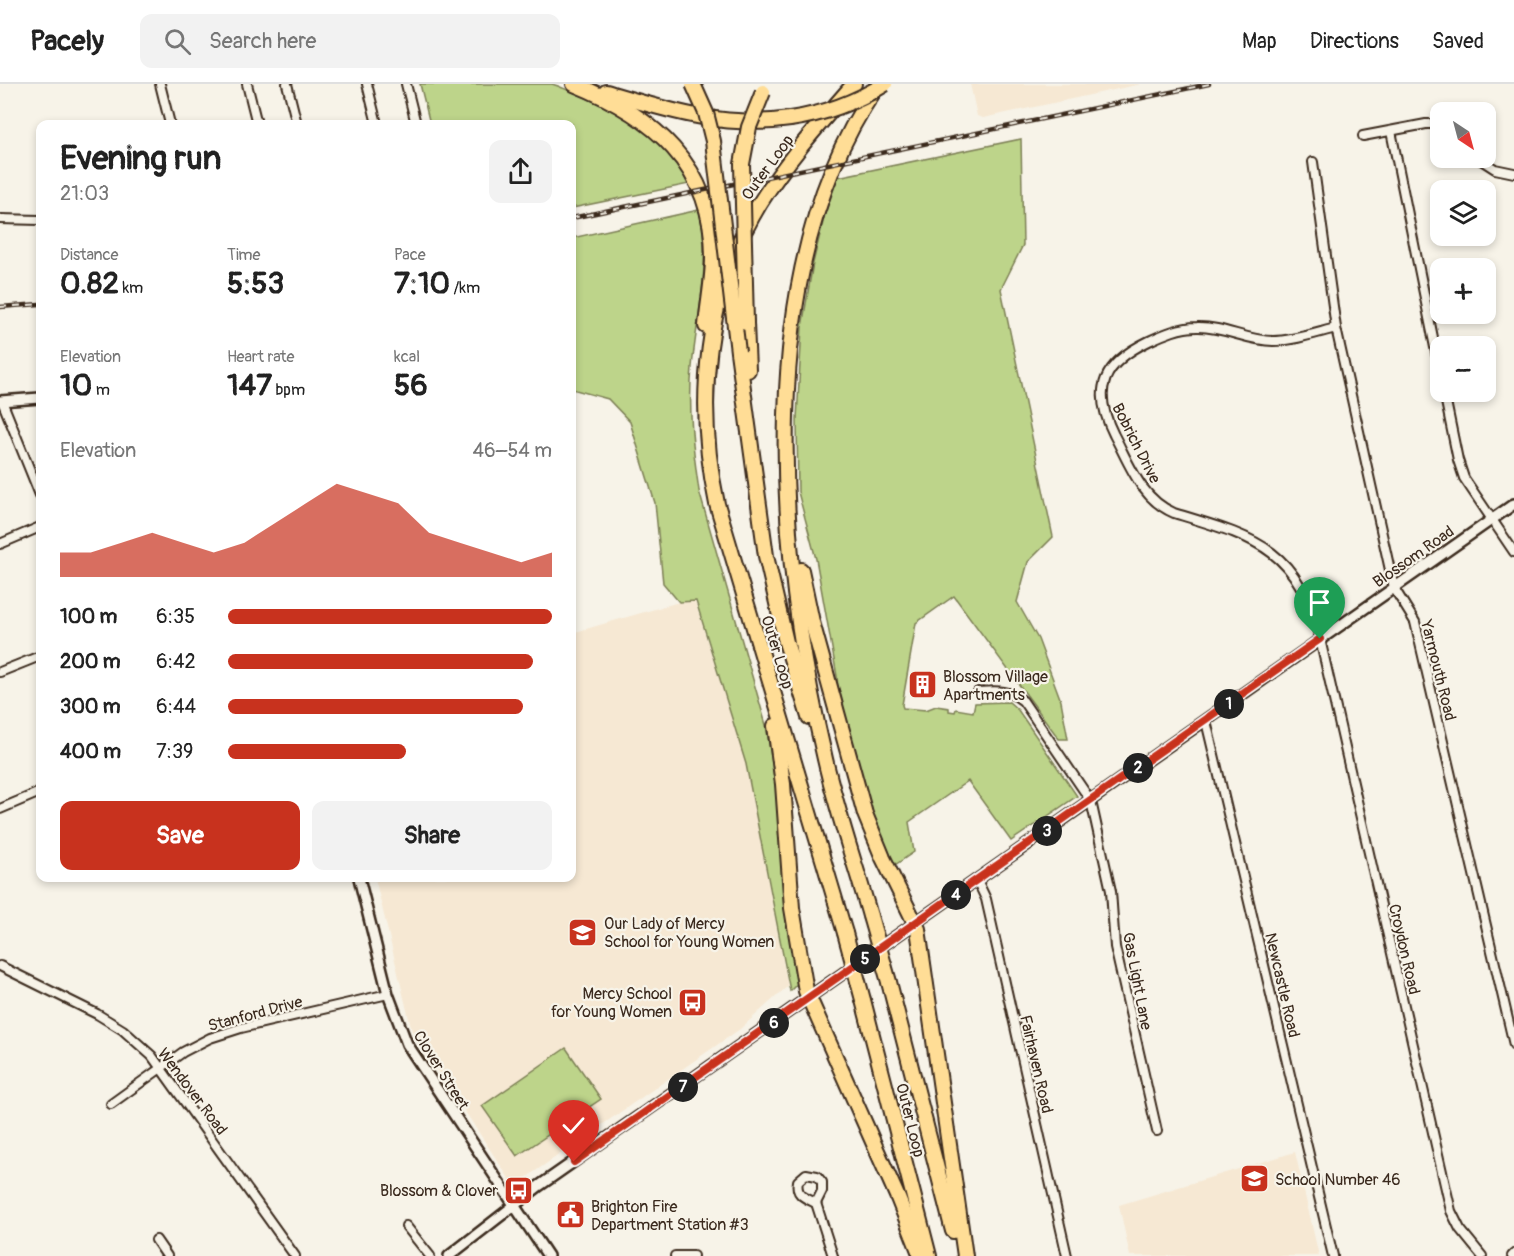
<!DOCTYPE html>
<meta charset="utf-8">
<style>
body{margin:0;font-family:Pangolin,sans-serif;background:#f2f2f2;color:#222;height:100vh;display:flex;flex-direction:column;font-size:22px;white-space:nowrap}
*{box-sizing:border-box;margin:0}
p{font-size:20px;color:#767676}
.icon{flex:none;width:33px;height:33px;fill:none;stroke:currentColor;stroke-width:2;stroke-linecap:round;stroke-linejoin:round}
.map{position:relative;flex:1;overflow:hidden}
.panel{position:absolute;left:36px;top:36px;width:540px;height:762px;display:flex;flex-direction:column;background:#fff;border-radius:12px;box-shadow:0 3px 9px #0003}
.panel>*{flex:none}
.needle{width:39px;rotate:144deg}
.fabs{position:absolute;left:1430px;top:18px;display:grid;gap:12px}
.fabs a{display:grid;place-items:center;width:66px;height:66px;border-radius:12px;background:#fff;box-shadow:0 3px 9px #0003;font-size:30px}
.pin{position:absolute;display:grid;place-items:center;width:51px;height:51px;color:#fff;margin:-62px -26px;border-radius:50% 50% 50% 0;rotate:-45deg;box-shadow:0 0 6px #0007}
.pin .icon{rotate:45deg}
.km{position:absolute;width:30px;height:30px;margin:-15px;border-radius:50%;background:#222;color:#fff;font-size:16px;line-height:30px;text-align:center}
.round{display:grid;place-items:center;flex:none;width:63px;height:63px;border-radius:12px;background:#f2f2f2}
.overview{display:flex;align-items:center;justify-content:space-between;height:102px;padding:0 24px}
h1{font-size:33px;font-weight:700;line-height:45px}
.metrics{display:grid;grid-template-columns:repeat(3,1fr);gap:9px;height:102px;padding:6px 24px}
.metrics div{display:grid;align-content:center}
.metrics b{font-size:30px;font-weight:700}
.metrics small{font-size:16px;font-weight:400}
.metrics p{font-size:16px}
.chart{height:168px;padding:12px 24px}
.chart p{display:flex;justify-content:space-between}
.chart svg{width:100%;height:108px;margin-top:6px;fill:#c8321e;opacity:.7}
.action{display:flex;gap:12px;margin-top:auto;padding:12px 24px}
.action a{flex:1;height:69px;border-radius:12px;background:#c8321e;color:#fff;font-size:24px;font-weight:700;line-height:69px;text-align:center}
.action a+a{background:#f2f2f2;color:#222}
ul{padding:0 24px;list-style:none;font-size:20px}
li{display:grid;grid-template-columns:96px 72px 1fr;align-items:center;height:45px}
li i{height:15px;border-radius:8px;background:#c8321e}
header{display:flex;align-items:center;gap:36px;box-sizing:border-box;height:84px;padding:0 30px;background:#fff;border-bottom:2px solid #e0e0e0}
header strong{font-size:28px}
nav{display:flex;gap:33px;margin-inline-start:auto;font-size:21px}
.search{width:420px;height:54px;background:#f2f2f2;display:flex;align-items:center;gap:15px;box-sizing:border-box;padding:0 21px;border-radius:12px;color:#767676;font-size:22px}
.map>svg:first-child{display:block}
.built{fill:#f6e8d3}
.green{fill:#bdd48a;stroke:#7c7f54;stroke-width:1.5}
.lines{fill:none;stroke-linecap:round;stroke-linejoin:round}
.minor-casing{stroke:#3b2a1e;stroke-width:12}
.tertiary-casing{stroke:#3b2a1e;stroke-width:14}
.motorway-casing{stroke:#3b2a1e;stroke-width:18}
.minor{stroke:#f7f3e8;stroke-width:8}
.tertiary{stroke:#f7f3e8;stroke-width:9}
.motorway{stroke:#ffdd96;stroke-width:14}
.rail-casing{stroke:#3b2a1e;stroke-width:4.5}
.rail{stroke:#f7f3e8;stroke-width:2;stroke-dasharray:7;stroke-linecap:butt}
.motorway-bridge-casing{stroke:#3b2a1e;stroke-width:18;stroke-linecap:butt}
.motorway-bridge{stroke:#ffdd96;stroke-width:14}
.route-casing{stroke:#fff;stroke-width:12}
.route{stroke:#c8321e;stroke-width:8}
.labels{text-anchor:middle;stroke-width:4.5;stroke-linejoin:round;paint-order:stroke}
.street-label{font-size:16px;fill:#3b2a1e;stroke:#f7f3e8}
.poi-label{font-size:16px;fill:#3b2a1e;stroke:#f7f3e8;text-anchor:start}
</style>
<header>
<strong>Pacely</strong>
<div class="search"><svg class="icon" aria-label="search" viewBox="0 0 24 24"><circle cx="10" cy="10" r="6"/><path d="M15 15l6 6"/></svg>Search here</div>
<nav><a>Map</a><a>Directions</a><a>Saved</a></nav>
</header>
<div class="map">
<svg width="1514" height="1172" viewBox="0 0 1514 1172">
<rect width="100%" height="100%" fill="#f7f3e8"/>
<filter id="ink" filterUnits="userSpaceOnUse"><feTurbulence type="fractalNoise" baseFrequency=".0167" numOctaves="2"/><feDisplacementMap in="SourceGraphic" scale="12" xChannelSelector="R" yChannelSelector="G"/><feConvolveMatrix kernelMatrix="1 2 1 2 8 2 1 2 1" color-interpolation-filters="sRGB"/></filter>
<g filter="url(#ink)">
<g class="built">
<path d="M 970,0 L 1141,0 L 983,34 L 977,32 Z"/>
<path d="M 695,517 L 746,680 L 788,902 L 740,945 L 514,1102 L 412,947 L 375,794 L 572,794 L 572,549 L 679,518 Z"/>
<path d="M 1295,1068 L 1319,1172 L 1130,1172 L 1119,1121 Z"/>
</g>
<g class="green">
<path d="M 420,0 L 552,0 L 558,2 C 613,25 661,43 689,100 L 572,124 L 572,40 L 430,40 Z"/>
<path d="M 1021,55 L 1023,161 L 1001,205 L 1053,453 L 1028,478 L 1017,518 L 1038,555 L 1061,617 L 1068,655 L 1059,655 L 954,512 L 916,539 L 902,621 L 903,624 L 926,626 L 936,622 L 949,624 L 949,627 L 955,628 L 956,625 L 973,628 L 975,619 L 1009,618 L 1018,626 L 1077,712 L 1011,757 L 968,697 L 909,738 L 914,768 L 892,783 L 882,762 L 839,620 L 837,592 L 816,475 L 798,408 L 797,335 L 802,243 L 813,179 L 825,130 L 838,93 Z"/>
<path d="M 699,126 C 712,179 697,230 692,283 C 688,325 693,366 699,407 L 766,641 L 776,706 L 784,816 L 797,900 L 790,907 L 746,680 L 696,517 L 679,518 L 663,499 L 655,419 L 630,338 L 608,315 L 572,305 L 572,154 Z"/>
<path d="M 566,964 L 601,1015 L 517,1072 L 482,1022 Z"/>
</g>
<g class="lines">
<defs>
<g id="minor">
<path d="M 160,0 L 170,40"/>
<path d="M 247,0 L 257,40"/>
<path d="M 287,0 L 297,40"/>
<path d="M 367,0 L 377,40"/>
<path d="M 406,0 L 416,40"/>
<path d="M 1391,47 L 1440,288"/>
<path d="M 1363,52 L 1426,40 L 1435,40 L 1440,42"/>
<path d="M 1478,74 L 1495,85 L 1514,89"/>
<path d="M 1313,78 L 1336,244 L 1394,504 L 1415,538 L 1514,961"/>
<path d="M 0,135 L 40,136"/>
<path d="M 1336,244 C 1316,249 1293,257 1273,257 C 1247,257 1223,242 1197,243 C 1180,243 1164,250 1149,257 C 1103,279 1091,305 1114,351 C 1130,381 1141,415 1174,429 C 1256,454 1297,463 1320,555 L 1451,1127 L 1460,1145 L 1482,1172"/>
<path d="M 1444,308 L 1458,376 L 1464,394 L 1514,468"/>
<path d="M 2,317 L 40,411"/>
<path d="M 0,460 L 40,443"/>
<path d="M 0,588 L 40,572"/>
<path d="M 978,608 C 996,607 1009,605 1023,617 L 1091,717 L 1111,807 L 1115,863 L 1157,1047"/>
<path d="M 1206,637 L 1333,1172"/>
<path d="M 0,725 L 40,708"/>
<path d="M 977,796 L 986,815 L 1067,1172"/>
<path d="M 0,882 L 97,930 L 123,946 L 152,972 L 295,1172"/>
<path d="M 111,1020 L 183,968 L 210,954 L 241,944 L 388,910"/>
<path d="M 806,1090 L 817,1092 L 822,1098 L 822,1107 L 816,1119 C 805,1114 795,1111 798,1097 Z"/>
<path d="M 816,1119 L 833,1172"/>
<path d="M 406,1142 L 430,1172"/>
<path d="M 156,1156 L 167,1172"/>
<path d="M 675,1172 L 693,1172"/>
<path d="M 1512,1172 L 1514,1170"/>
</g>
<g id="tertiary">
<path d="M 0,317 L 40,314"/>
<path d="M 359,794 L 388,910 L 407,960 L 548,1172"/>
<path d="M 449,1172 L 539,1102 L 1514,420"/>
</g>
<g id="motorway">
<path d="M 574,0 C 653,32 713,81 713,173 C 713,196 708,219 706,242"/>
<path d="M 606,8 C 667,26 725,45 790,35"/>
<path d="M 746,239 L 748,286"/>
<path d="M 738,268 L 766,472 L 786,558 L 809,633"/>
<path d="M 801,486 L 812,538 L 865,730 L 883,774 L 918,845 L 965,1172"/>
<path d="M 775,642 L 783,700 L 792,824 L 806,907 L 898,1114 L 921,1172"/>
<path d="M 870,832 C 855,779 837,728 825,675 C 777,471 752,185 876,4"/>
<path d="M 845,849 L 717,420 C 695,318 705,209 760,119 C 787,76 821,38 854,0"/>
<path d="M 889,898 L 953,1147"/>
<path d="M 863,916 L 929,1172"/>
</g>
</defs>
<use href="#minor" class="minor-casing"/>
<use href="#tertiary" class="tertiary-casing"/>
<use href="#motorway" class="motorway-casing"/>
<use href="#minor" class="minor"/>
<use href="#tertiary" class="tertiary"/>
<use href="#motorway" class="motorway"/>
<defs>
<g id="rail">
<path d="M 572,134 L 1209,0"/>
<path d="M 0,223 L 40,220"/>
</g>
</defs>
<use href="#rail" class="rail-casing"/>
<use href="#rail" class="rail"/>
<defs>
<g id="motorway-bridge">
<path d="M 693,0 L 706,29 L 713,57 L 738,268"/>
<path d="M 790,35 C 824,30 856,18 885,0"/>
<path d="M 746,239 L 742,80 L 749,43 L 763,8"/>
<path d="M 870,832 L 889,898"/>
<path d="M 845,849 L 863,916"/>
</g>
</defs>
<use href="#motorway-bridge" class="motorway-bridge-casing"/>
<use href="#motorway-bridge" class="motorway-bridge"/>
</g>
</g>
<g class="lines" filter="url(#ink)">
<defs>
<path id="route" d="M 574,1078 L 1320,555"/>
</defs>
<use href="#route" class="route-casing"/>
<use href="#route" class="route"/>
</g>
<defs>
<symbol id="building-square" viewBox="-11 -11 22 22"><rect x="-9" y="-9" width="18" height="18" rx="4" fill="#c8321e" stroke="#f7f3e8"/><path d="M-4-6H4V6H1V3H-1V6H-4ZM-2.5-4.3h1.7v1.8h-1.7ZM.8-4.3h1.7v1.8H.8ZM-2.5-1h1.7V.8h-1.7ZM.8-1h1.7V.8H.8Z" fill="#fff"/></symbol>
<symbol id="school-square" viewBox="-11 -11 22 22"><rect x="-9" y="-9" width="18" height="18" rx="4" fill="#c8321e" stroke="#f7f3e8"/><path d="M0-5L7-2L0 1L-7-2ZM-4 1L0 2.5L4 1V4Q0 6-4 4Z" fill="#fff"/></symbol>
<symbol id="bus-square" viewBox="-11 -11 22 22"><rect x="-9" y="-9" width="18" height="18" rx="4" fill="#c8321e" stroke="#f7f3e8"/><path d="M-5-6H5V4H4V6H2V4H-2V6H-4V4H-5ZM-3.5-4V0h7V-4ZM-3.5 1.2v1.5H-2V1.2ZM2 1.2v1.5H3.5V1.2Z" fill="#fff"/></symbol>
<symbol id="civic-square" viewBox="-11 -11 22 22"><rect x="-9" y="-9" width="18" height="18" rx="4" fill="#c8321e" stroke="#f7f3e8"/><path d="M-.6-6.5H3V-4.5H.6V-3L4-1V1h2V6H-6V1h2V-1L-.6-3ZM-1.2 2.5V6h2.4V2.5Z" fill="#fff"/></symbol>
</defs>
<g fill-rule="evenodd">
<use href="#building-square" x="906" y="584" width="33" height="33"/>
<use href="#school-square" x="566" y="832" width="33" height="33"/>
<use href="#bus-square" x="676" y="902" width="33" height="33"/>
<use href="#school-square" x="1238" y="1078" width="33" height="33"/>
<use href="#bus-square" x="502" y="1090" width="33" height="33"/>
<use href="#civic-square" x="554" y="1114" width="33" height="33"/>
</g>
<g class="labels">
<g class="street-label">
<text transform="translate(767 83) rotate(-54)" y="6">Outer Loop</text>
<text transform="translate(1137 359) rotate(63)" y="6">Bobrich Drive</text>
<text transform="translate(1413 472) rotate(-35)" y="6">Blossom Road</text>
<text transform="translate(778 568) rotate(73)" y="6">Outer Loop</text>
<text transform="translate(1439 586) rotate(76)" y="6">Yarmouth Road</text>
<text transform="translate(1405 865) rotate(77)" y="6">Croydon Road</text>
<text transform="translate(1138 897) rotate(79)" y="6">Gas Light Lane</text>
<text transform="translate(1283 901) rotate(77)" y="6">Newcastle Road</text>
<text transform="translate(255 929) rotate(-15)" y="6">Stanford Drive</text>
<text transform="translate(1037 980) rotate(77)" y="6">Fairhaven Road</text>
<text transform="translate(442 986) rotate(58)" y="6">Clover Street</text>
<text transform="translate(193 1007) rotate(53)" y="6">Wendover Road</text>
<text transform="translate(911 1036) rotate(76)" y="6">Outer Loop</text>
</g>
<g class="poi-label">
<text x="943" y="598">Blossom Village<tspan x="943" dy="18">Apartments</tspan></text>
<text x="604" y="845">Our Lady of Mercy<tspan x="604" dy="18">School for Young Women</tspan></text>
<text x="672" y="915" text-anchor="end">Mercy School<tspan x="672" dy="18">for Young Women</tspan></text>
<text x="1275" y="1101">School Number 46</text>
<text x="498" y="1112" text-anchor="end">Blossom &amp; Clover</text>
<text x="591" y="1128">Brighton Fire<tspan x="591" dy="18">Department Station #3</tspan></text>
</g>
</g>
</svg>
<div class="fabs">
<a><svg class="needle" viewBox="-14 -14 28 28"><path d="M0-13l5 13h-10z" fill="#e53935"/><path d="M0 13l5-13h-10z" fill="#767676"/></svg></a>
<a><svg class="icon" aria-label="layers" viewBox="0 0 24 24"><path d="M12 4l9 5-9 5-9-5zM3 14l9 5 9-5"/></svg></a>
<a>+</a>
<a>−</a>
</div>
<div class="pin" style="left:1320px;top:555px;background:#1e9e55"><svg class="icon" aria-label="arrive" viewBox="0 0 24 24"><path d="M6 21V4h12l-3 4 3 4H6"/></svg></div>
<div class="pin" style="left:574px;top:1078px;background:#d93025"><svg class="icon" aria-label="check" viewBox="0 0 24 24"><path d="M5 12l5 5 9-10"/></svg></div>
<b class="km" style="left:1229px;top:620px">1</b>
<b class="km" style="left:1138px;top:684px">2</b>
<b class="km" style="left:1047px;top:747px">3</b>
<b class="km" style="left:956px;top:811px">4</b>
<b class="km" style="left:865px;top:875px">5</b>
<b class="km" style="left:774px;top:939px">6</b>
<b class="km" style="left:683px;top:1003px">7</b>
<section class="panel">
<div class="overview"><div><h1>Evening run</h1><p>21:03</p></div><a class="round"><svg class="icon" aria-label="share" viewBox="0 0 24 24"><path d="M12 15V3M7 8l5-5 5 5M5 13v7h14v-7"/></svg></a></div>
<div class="metrics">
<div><p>Distance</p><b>0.82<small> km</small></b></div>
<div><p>Time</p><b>5:53</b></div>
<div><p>Pace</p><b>7:10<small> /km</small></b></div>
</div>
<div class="metrics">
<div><p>Elevation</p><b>10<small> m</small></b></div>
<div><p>Heart rate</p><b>147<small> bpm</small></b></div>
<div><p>kcal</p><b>56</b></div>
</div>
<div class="chart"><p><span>Elevation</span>46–54 m</p>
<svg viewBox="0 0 160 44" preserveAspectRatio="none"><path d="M0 44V34L10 34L20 30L30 26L40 30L50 34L60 30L70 22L80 14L90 6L100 10L110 14L120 26L130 30L140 34L150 38L160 34V44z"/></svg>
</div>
<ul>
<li><b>100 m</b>6:35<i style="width:100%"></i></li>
<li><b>200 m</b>6:42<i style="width:94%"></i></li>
<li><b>300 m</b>6:44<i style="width:91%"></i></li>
<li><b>400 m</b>7:39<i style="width:55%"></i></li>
</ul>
<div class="action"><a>Save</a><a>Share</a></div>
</section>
</div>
